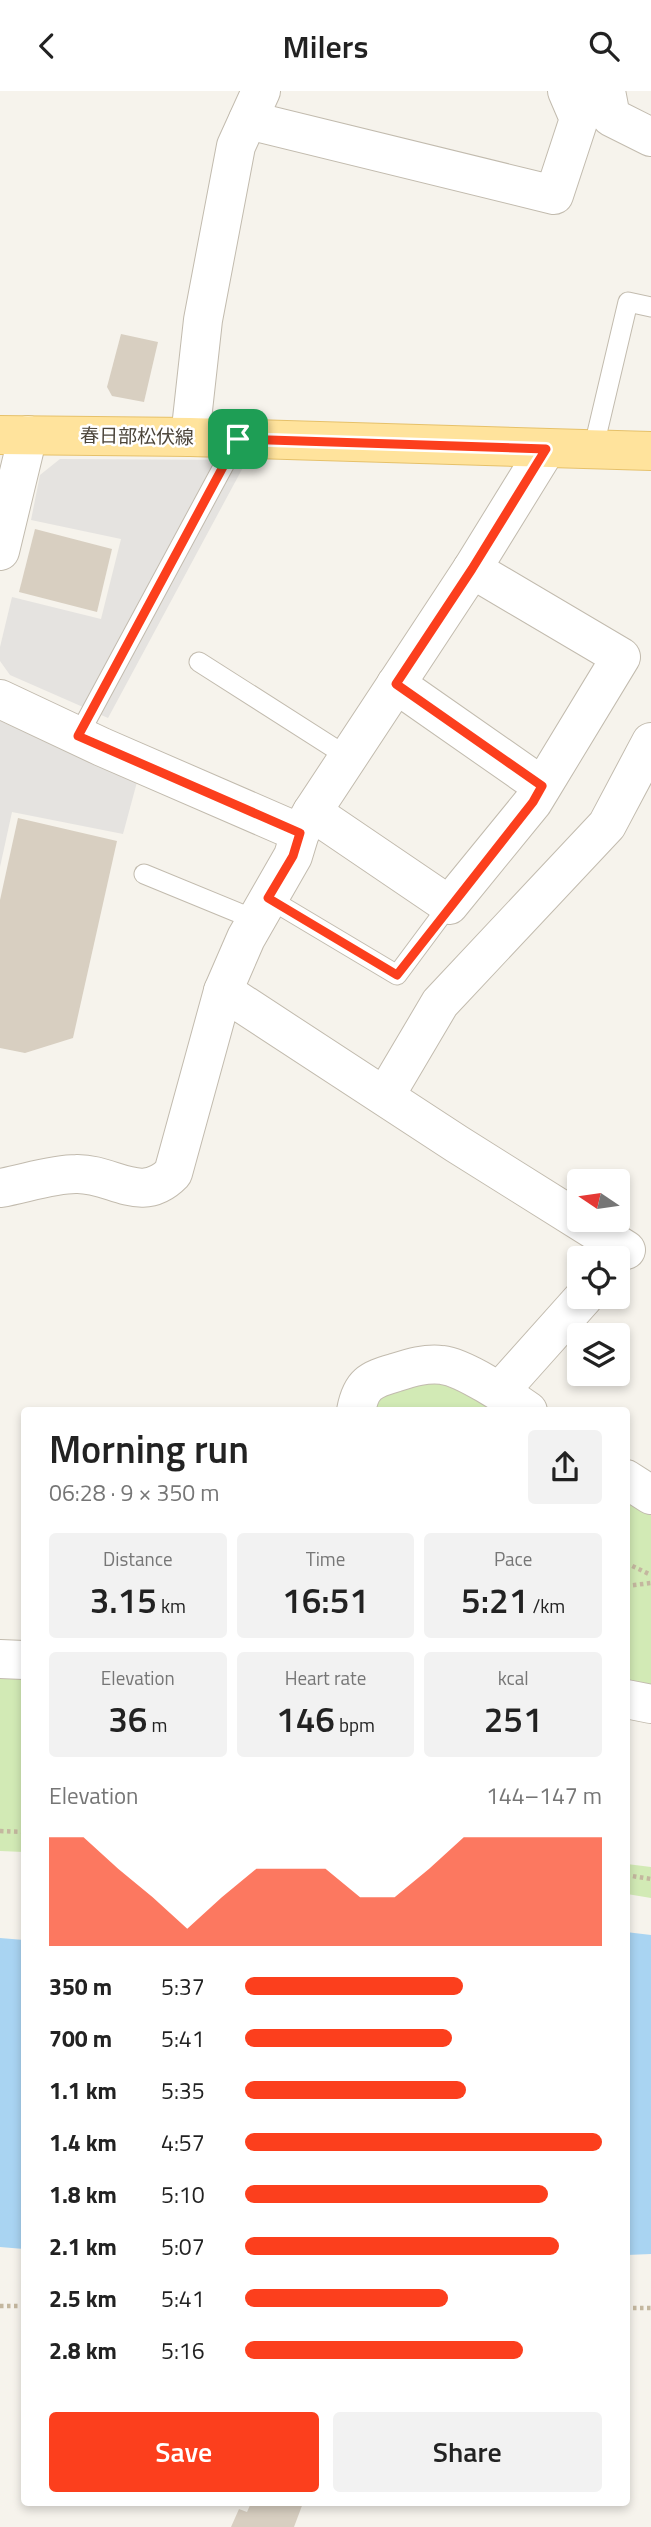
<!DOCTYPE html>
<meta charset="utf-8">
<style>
body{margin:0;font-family:"Titillium Web","Noto Sans JP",sans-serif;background:#f2f2f2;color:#222;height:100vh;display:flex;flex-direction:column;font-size:26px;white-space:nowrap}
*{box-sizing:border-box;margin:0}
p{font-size:23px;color:#767676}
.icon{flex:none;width:38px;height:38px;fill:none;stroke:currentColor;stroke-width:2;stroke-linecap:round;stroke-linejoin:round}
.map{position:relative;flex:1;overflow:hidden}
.details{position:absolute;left:21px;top:1316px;width:609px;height:1099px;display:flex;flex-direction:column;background:#fff;border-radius:7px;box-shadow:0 4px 10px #0003}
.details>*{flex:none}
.needle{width:46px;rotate:283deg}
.controls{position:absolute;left:567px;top:1078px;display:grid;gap:14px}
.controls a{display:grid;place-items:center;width:63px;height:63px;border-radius:7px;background:#fff;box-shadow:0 4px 10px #0003;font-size:35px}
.pin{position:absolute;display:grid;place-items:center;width:60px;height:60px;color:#fff;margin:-30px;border-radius:14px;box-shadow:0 4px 10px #0006}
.round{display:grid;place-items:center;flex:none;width:74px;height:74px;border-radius:7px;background:#f2f2f2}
.headline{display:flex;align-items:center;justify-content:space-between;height:119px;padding:0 28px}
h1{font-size:38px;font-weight:600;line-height:52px}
.figures{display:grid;grid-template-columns:repeat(3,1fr);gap:10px;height:119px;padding:7px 28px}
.figures div{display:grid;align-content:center;border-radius:7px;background:#f2f2f2;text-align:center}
.figures b{font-size:35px;font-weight:600}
.figures small{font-size:19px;font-weight:400}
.figures p{font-size:19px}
.chart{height:196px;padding:14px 28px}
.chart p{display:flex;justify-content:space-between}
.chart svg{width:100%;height:126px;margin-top:7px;fill:#fc3f1d;opacity:.7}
.primary-button{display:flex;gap:14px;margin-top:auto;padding:14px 28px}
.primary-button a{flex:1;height:80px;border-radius:7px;background:#fc3f1d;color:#fff;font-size:28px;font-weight:600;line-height:80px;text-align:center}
.primary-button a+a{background:#f2f2f2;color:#222}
ul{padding:0 28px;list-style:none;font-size:23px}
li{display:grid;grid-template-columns:112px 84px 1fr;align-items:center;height:52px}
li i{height:18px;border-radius:9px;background:#fc3f1d}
header{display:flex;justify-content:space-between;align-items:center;height:91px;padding:0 28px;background:#fff;font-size:32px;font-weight:600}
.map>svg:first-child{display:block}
.green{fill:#d2eab5}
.parking{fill:#e5e3e0}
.water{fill:#a9d4f2}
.building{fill:#d8cfc1}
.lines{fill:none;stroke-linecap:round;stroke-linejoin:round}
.service-casing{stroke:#c2bbae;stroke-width:21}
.minor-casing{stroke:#c2bbae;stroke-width:40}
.primary-casing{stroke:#e6c16a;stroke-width:40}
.path{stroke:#c4b79f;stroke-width:4.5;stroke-dasharray:3.5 3.5;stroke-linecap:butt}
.service{stroke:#fff;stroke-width:19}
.minor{stroke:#fff;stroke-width:38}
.primary{stroke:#ffe39c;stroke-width:38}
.route-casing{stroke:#fff;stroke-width:14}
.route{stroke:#fc3f1d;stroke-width:9}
.labels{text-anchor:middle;stroke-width:5;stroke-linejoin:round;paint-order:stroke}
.street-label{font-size:19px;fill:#4b4439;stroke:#fff}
</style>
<header><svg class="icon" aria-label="back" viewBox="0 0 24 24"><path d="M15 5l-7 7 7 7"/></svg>Milers<svg class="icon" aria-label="search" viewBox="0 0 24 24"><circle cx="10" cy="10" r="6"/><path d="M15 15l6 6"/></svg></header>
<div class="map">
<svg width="651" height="2436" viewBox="0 0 651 2436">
<rect width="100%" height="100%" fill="#f6f3ec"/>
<g class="green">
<path d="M 418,1283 L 507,1320 L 367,1320 L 371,1306 Z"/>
<path d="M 627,1402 L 651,1419 L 651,1603 L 627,1598 Z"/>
<path d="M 0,1578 L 24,1579 L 24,1761 L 0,1760 Z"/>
<path d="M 627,1773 L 651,1776 L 651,1807 L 627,1803 Z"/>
</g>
<g class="parking">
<path d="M 60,368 L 247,369 L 108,627 L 10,584 L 0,570 L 0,556 L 12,506 L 101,528 L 121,448 L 31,429 L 40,384 Z"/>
<path d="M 0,630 L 137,691 L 123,743 L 12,721 L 0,776 Z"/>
</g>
<g class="water">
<path d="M 626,1841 L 651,1844 L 651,2163 L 627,2164 Z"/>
<path d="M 0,1847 L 24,1849 L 24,2158 L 0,2156 Z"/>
</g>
<g class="building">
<path d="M 121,243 L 158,251 L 144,311 L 112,305 L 107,296 Z"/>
<path d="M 35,438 L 112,458 L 97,521 L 19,501 Z"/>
<path d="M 18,727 L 117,750 L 73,947 L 25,962 L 0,957 L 0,809 Z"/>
<path d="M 251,2412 L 303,2412 L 294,2436 L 231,2436 L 239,2418 L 247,2421 Z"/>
</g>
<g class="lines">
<defs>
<g id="service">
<path d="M 593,359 L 628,211 L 651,216"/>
<path d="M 199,571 L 348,666"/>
<path d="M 78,645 L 238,348"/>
<path d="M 144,783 L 256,829"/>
<path d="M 268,807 L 397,884 L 449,814"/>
</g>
<g id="minor">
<path d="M 606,0 L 611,26 L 651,46"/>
<path d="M 248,29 L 554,104 L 579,28 L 567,0"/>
<path d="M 190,346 L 203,229 L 236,55 L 261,0"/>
<path d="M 0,460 L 28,344"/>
<path d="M 396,593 L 542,695"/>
<path d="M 0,608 L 102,656 L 300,742"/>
<path d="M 312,721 L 449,814 L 533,711 L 621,566 L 472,478"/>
<path d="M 223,900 L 246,847 L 293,765 L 300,742 L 312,721 L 472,478 L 546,358"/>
<path d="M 385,1005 L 440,912 L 607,734 L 651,651"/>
<path d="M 0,1097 C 23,1093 53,1083 76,1083 C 113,1082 141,1115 173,1082 L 223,900 L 457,1053 L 626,1159"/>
<path d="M 500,1300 L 584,1206"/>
<path d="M 356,1320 C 361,1293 370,1289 394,1282 C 410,1277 425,1272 442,1274 C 463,1276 510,1307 528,1320"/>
<path d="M 626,1388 L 651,1404"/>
<path d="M 0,1568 L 24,1569"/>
<path d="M 626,1608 L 651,1613"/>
</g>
<path id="primary" d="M 0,344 L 190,346 L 651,360"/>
</defs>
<use href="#service" class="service-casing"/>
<use href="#minor" class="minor-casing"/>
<use href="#primary" class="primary-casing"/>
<g class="path">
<path d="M 626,1472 L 651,1484"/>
<path d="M 626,1495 L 651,1492"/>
<path d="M 0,1740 L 24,1741"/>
<path d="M 626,1784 L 651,1788"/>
<path d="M 0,2215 L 24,2215"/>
<path d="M 626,2217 L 651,2217"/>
</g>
<use href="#service" class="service"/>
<use href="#minor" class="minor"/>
<use href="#primary" class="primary"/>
</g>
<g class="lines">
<defs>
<path id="route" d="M 238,348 L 546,358 L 472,478 L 396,593 L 542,695 L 533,711 L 397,884 L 268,807 L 293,765 L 300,742 L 78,645 Z"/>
</defs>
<use href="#route" class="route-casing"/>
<use href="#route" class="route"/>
</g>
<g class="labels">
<g class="street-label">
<text transform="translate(137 345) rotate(1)" y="7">春日部松伏線</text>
</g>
</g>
</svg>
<div class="controls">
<a><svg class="needle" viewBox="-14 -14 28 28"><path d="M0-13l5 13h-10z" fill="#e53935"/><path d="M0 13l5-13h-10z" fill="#767676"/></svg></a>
<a><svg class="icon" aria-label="locate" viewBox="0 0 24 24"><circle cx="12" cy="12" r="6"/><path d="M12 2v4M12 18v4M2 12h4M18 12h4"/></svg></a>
<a><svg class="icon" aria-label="layers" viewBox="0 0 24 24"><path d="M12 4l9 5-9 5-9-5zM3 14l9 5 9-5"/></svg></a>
</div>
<div class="pin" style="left:238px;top:348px;background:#1e9e55"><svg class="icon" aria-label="arrive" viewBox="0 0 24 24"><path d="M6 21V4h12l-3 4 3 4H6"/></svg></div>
<section class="details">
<div class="headline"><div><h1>Morning run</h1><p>06:28 · 9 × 350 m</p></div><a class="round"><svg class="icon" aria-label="share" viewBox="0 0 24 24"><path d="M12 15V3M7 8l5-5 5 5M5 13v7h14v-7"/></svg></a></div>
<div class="figures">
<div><p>Distance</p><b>3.15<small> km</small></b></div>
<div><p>Time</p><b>16:51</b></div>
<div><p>Pace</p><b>5:21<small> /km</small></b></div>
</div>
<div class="figures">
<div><p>Elevation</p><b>36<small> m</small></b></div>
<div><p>Heart rate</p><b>146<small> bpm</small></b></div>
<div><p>kcal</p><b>251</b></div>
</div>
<div class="chart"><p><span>Elevation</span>144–147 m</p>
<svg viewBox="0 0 160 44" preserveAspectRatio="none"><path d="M0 44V6L10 6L20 17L30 27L40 38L50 27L60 17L70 17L80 17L90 27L100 27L110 17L120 6L130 6L140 6L150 6L160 6V44z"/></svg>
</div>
<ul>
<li><b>350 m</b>5:37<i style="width:61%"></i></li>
<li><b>700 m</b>5:41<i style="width:58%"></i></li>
<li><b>1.1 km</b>5:35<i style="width:62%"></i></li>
<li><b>1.4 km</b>4:57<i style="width:100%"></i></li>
<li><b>1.8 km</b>5:10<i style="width:85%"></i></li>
<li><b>2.1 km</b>5:07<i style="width:88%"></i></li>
<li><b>2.5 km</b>5:41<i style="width:57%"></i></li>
<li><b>2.8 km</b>5:16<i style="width:78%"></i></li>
</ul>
<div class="primary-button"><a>Save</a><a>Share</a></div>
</section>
</div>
